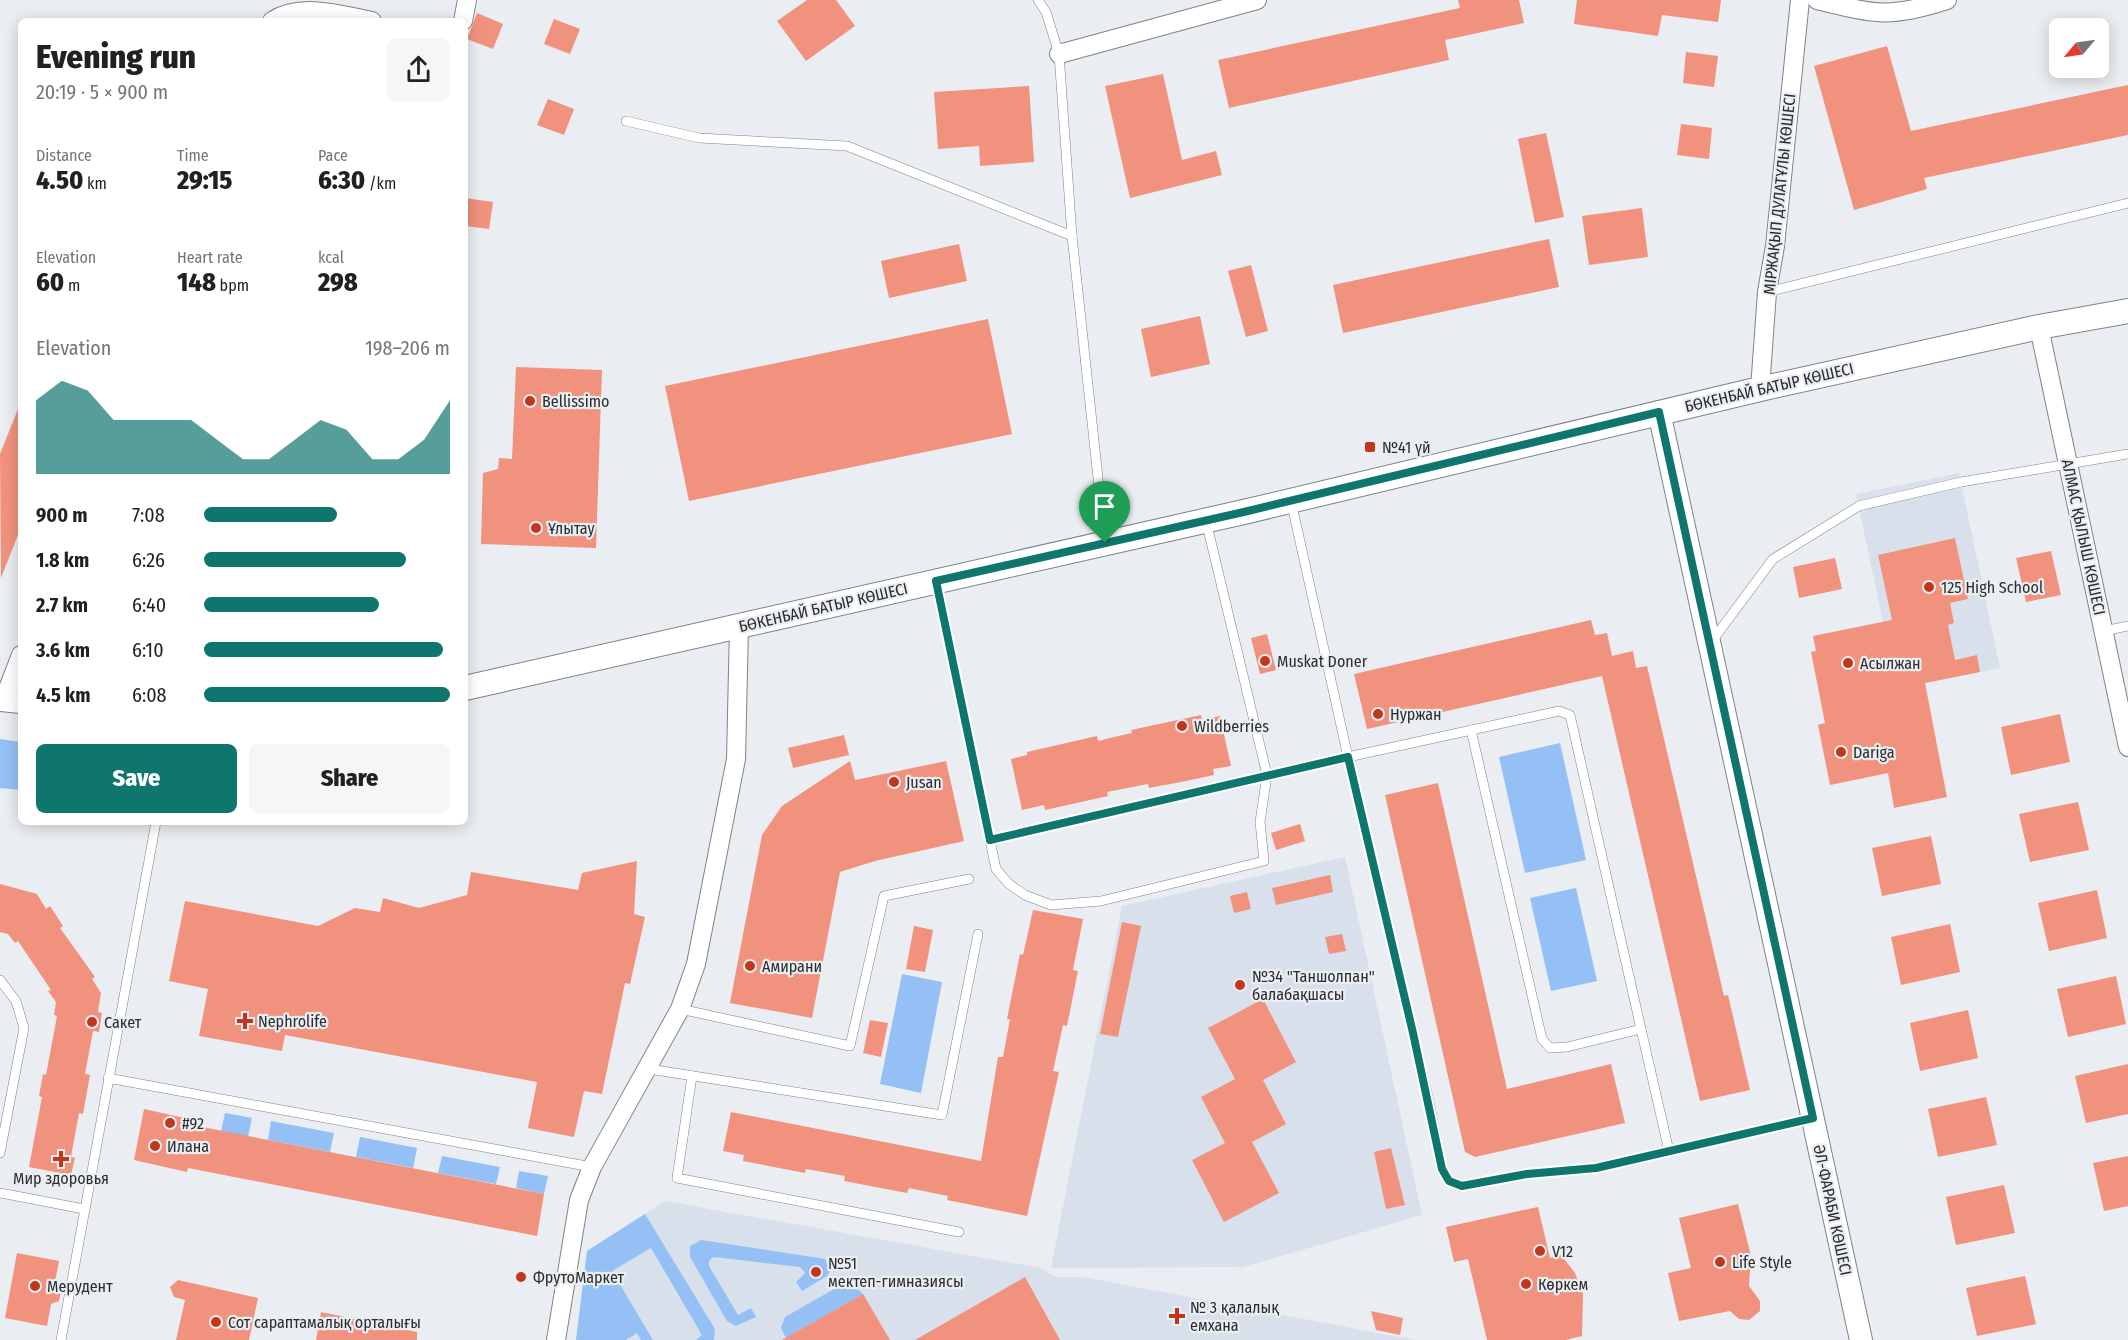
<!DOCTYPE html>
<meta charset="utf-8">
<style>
body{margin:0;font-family:"Fira Sans Condensed",sans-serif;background:#f6f6f6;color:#202124;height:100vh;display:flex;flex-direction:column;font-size:22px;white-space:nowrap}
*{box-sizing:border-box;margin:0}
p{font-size:20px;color:#757577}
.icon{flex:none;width:33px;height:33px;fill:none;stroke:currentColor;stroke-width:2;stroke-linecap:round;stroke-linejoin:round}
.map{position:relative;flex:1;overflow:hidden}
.panel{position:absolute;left:18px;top:18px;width:450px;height:807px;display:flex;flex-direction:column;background:#fff;border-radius:9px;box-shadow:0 3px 15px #0003}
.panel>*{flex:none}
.needle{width:39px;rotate:241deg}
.buttons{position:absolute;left:2049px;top:18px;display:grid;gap:12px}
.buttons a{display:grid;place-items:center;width:60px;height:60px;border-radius:9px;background:#fff;box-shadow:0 3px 15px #0003;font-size:30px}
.pin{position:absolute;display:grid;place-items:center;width:51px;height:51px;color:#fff;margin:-62px -26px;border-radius:50% 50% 50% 0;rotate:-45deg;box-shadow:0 0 6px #0007}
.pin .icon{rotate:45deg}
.round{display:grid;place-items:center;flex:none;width:63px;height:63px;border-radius:9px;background:#f6f6f6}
.head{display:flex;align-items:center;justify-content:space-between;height:102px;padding:0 18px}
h1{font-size:33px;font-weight:800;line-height:45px}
.stats{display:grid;grid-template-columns:repeat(3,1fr);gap:9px;height:102px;padding:6px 18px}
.stats div{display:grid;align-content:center}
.stats b{font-size:26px;font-weight:800}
.stats small{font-size:16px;font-weight:400}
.stats p{font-size:16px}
.chart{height:168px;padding:12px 18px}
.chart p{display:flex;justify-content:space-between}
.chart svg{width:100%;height:108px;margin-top:6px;fill:#0f766e;opacity:.7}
.cta{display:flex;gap:12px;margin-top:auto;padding:12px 18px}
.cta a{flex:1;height:69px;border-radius:9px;background:#0f766e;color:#fff;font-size:24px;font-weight:800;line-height:69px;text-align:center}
.cta a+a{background:#f6f6f6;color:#202124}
ul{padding:0 18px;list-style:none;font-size:20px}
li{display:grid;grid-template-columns:96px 72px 1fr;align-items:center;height:45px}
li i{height:15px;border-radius:8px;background:#0f766e}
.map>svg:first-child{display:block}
.built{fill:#d8e1eb}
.green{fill:#95c0f5}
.building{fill:#f1927e}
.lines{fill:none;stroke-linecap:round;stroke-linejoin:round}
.service-casing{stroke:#7f8286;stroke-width:10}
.minor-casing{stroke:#7f8286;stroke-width:20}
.tertiary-casing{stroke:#7f8286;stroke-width:24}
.secondary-casing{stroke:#7f8286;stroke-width:26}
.service{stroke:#fff;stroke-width:9}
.minor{stroke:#fff;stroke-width:18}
.tertiary{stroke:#fff;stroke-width:22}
.secondary{stroke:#fff;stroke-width:24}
.route-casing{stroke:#fff;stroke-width:12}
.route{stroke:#0f766e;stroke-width:8}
.poi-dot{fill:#c2371b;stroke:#eaedf1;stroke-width:2}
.labels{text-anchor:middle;stroke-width:4.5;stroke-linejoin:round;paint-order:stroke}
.street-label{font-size:16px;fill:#2a2c2d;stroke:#eaedf1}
.poi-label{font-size:16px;fill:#2a2c2d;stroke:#eaedf1;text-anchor:start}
</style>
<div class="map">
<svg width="2128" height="1340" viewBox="0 0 2128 1340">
<rect width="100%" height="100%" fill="#eaedf1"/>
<g class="built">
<path d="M 1959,473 L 2000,668 L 1897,689 L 1856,494 Z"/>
<path d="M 1345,857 L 1422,1215 L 1243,1267 L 1051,1268 L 1122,906 Z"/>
<path d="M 665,1201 L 1041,1268 L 1056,1277 L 1083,1277 L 1415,1340 L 576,1340 L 587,1251 Z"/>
</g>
<g class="green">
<path d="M 0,739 L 21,742 L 21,790 L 0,788 Z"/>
<path d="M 1560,743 L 1586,860 L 1525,873 L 1499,757 Z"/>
<path d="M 1576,888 L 1597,981 L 1551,991 L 1530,898 Z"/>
<path d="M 902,974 L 942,982 L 921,1093 L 880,1084 Z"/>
<path d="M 225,1113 L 252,1118 L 248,1137 L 221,1131 Z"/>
<path d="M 271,1121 L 334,1133 L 330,1152 L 268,1140 Z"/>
<path d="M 360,1137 L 417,1148 L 413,1168 L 356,1157 Z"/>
<path d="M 442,1156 L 500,1167 L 496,1184 L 438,1173 Z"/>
<path d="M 519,1171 L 548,1176 L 544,1194 L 516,1188 Z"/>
<path d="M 645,1214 L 715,1329 L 714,1340 L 696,1340 L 702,1335 L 651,1248 L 612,1271 L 653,1340 L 641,1340 L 637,1333 L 626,1340 L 576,1340 L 587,1251 Z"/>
<path d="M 701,1240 L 819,1258 L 825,1259 L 830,1271 L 827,1276 L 802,1291 L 796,1282 L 805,1273 L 800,1267 L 713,1257 L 709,1261 L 709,1266 L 738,1315 L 751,1308 L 756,1317 L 736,1326 L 727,1321 L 690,1257 L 690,1246 Z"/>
<path d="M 851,1283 L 863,1294 L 786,1338 L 781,1328 L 785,1317 L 843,1284 Z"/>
</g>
<g class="building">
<path d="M 807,0 L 836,0 L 855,26 L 806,61 L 777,21 Z"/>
<path d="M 1458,0 L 1519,0 L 1524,23 L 1445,40 L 1449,60 L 1229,108 L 1218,60 L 1460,8 Z"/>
<path d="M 1577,0 L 1721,0 L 1718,22 L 1662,15 L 1658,36 L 1574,24 Z"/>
<path d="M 477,13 L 503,24 L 493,49 L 467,39 Z"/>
<path d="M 554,19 L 580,29 L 570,54 L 544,44 Z"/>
<path d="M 1887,46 L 1911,131 L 2128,85 L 2128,135 L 1924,178 L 1927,189 L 1854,210 L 1814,66 Z"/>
<path d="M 1686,52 L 1718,56 L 1714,87 L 1683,83 Z"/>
<path d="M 1163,74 L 1182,160 L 1216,151 L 1222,175 L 1130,198 L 1105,86 Z"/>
<path d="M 1029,86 L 1034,162 L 980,166 L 979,146 L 938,149 L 934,92 Z"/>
<path d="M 548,99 L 574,109 L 564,135 L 537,125 Z"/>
<path d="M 1681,124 L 1712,128 L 1709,159 L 1677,155 Z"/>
<path d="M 1546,133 L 1564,217 L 1535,223 L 1518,139 Z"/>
<path d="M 465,198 L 493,202 L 489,229 L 465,226 Z"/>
<path d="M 1642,208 L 1648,257 L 1589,265 L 1582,216 Z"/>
<path d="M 1549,239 L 1559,287 L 1343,333 L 1333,285 Z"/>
<path d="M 959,244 L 967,281 L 889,298 L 881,261 Z"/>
<path d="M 1251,265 L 1268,331 L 1246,337 L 1228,271 Z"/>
<path d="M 1200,316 L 1210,364 L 1151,377 L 1141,329 Z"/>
<path d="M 988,319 L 1012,434 L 689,501 L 665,386 Z"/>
<path d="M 516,367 L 602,370 L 596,548 L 481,544 L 483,473 L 498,469 L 499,458 L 512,459 Z"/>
<path d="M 20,404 L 21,527 L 1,578 L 0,454 Z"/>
<path d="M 1955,538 L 1968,599 L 1950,603 L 1954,623 L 1948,625 L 1955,660 L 1977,655 L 1980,672 L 1925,683 L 1947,797 L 1894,808 L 1888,773 L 1830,785 L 1818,725 L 1825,723 L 1811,652 L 1816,651 L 1813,636 L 1892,620 L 1878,555 Z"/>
<path d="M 2051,551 L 2061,595 L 2026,602 L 2016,558 Z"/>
<path d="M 1835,558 L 1842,589 L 1799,598 L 1793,567 Z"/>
<path d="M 1591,620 L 1595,635 L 1607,633 L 1612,656 L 1633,651 L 1636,668 L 1647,666 L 1724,996 L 1728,995 L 1750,1090 L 1700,1101 L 1602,676 L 1367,729 L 1354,674 Z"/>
<path d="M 1267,634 L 1276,670 L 1260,674 L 1251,638 Z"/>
<path d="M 2060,714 L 2070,762 L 2011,775 L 2001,727 Z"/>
<path d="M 1201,715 L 1202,720 L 1220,716 L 1231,766 L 1213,769 L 1214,775 L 1181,782 L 1149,788 L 1148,784 L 1107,792 L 1108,796 L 1045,810 L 1044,805 L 1022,810 L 1011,759 L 1027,755 L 1027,752 L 1097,736 L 1098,741 L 1114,737 L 1132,733 L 1131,730 Z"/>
<path d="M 844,735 L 849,755 L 793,768 L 788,748 Z"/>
<path d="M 850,761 L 855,780 L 946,761 L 964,841 L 875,861 L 840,872 L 812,1018 L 730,1003 L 762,835 L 782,806 Z"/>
<path d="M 1438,783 L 1507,1089 L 1611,1064 L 1625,1123 L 1475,1157 L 1465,1152 L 1385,795 Z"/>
<path d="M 2078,802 L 2089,850 L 2030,862 L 2019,814 Z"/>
<path d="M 1300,824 L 1305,841 L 1276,850 L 1271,833 Z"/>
<path d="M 1931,836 L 1941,884 L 1882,896 L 1872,848 Z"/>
<path d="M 637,861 L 634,914 L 645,917 L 630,984 L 625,983 L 602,1094 L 584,1091 L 574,1137 L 528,1128 L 537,1082 L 285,1035 L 282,1051 L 199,1036 L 208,989 L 169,981 L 185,901 L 318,926 L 355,908 L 380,912 L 383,898 L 419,908 L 467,895 L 471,872 L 578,890 L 582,873 Z"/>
<path d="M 1330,875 L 1333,892 L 1276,905 L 1272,888 Z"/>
<path d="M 0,884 L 37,894 L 46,909 L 50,906 L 63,926 L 60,928 L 95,977 L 92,979 L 101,993 L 98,1012 L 102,1013 L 99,1032 L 93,1031 L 85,1074 L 90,1075 L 83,1114 L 79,1113 L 71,1157 L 75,1158 L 71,1175 L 29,1167 L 42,1097 L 39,1096 L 43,1074 L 46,1075 L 57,1016 L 54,1015 L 56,1002 L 48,991 L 51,990 L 18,941 L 15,943 L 8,934 L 0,932 Z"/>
<path d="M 2097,890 L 2107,938 L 2049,951 L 2038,903 Z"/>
<path d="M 1247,892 L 1251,909 L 1234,913 L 1230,896 Z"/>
<path d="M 1033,910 L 1083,919 L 1073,970 L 1078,971 L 1067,1026 L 1063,1025 L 1053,1071 L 1059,1072 L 1027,1216 L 947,1200 L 948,1196 L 909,1188 L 907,1193 L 844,1181 L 845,1176 L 806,1169 L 805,1173 L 743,1161 L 744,1155 L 723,1151 L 731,1112 L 981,1161 L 998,1057 L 1003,1057 L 1010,1019 L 1007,1019 L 1020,954 L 1023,955 Z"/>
<path d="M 1122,922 L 1141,926 L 1118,1037 L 1100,1034 Z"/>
<path d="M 1950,924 L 1960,972 L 1901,985 L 1891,937 Z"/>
<path d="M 914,926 L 933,930 L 925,972 L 906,969 Z"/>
<path d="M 1342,934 L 1346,951 L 1329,954 L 1325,937 Z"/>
<path d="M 2116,976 L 2126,1024 L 2068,1037 L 2057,989 Z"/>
<path d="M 1263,999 L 1296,1062 L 1263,1080 L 1286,1124 L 1252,1142 L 1279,1193 L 1224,1222 L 1192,1160 L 1225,1143 L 1201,1097 L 1235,1079 L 1208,1028 Z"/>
<path d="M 1968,1010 L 1978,1058 L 1920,1071 L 1910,1023 Z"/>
<path d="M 870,1020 L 888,1023 L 881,1057 L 863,1053 Z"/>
<path d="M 2128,1064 L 2128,1114 L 2086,1123 L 2075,1076 Z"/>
<path d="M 1986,1097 L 1997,1145 L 1938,1157 L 1928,1109 Z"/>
<path d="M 144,1109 L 198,1121 L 197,1126 L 544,1194 L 537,1236 L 188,1168 L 187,1172 L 134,1160 Z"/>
<path d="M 1391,1148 L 1405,1205 L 1386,1209 L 1374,1152 Z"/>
<path d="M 2128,1156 L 2128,1206 L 2104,1211 L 2093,1163 Z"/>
<path d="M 2004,1185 L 2015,1233 L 1956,1245 L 1946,1197 Z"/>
<path d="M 1738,1204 L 1751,1256 L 1749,1286 L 1760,1301 L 1760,1311 L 1749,1320 L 1739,1319 L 1730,1311 L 1679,1321 L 1668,1273 L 1691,1268 L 1679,1218 Z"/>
<path d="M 1538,1207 L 1550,1258 L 1561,1255 L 1575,1273 L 1583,1294 L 1582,1336 L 1566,1340 L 1487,1340 L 1468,1259 L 1454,1262 L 1446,1227 Z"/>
<path d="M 17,1253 L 59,1261 L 55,1282 L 61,1290 L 59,1301 L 51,1304 L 47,1326 L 5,1318 Z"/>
<path d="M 2025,1276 L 2036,1324 L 1977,1336 L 1966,1288 Z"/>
<path d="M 1025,1277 L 1060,1340 L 915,1340 Z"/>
<path d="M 178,1280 L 258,1298 L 249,1340 L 176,1340 L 185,1300 L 174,1297 L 170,1287 Z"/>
<path d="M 863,1294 L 890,1340 L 782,1340 Z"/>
<path d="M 1371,1311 L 1403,1318 L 1400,1335 L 1376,1330 Z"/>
<path d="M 321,1312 L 417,1332 L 417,1340 L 316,1340 Z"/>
</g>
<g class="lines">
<defs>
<g id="service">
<path d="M 1038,0 L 1046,12 L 1059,54 L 1072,236 L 1105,543"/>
<path d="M 626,121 L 699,138 L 847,146 L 1072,236"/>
<path d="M 1767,292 L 2128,203"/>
<path d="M 1291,501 L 1348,757 L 1559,711 L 1570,715 L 1641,1029"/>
<path d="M 937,584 L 996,869 L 1009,884 L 1025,895 L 1051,905 L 1101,901 L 1264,861 L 1260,822 L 1267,775 L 1206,521"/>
<path d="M 2104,631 L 2128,626"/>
<path d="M 1712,641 L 1773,559 L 1859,506 L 1961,482 L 2128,454"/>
<path d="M 1471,730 L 1542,1039 L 1550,1048 L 1567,1047 L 1641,1029 L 1669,1151"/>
<path d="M 990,840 L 1348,757 L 1430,1106 L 1442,1169 L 1449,1181 L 1462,1186 L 1526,1174 L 1596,1168 L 1813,1118"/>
<path d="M 0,980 L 16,1001 L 24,1028 L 0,1153"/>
<path d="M 680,1009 L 850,1046 L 884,896 L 969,879"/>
<path d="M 649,1069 L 942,1115 L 978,934"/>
<path d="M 692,1076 L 677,1178 L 959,1232"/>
<path d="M 108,1078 L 592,1167"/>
<path d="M 0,1193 L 84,1209"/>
<path d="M 61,1340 L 156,822"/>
</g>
<g id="minor">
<path d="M 1817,0 C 1874,14 1889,19 1947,0"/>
<path d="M 272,21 C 301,2 341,15 372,21"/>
<path d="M 463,21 L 467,0"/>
<path d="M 1059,54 L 1257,0"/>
<path d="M 2039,327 L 2128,747"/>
<path d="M 1760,389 L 1767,292 L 1775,246 L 1800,0"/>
<path d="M 4,699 L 21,655"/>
<path d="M 556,1340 L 579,1200 L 592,1167 L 680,1009 L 696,964 L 736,759 L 739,626"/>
</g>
<path id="tertiary" d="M 1659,412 L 1861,1340"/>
<g id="secondary">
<path d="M 465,688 L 1248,511 L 1760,389 L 2039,327 L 2128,311"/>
<path d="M 0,699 L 21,701"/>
</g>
</defs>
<use href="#service" class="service-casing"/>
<use href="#minor" class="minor-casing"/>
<use href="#tertiary" class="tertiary-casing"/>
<use href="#secondary" class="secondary-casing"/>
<use href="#service" class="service"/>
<use href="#minor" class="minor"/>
<use href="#tertiary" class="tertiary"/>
<use href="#secondary" class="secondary"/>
</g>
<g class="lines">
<defs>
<path id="route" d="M 1659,412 L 1813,1118 L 1596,1168 L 1527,1174 L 1462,1186 L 1449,1181 L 1442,1169 L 1413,1033 L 1348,757 L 990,840 L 936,581 L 1248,511 Z"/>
</defs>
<use href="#route" class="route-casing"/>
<use href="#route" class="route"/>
</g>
<g class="poi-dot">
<circle cx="530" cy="401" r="6"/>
<rect x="1364" y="441" width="12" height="12" rx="3"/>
<circle cx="536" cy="528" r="6"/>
<circle cx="1929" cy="587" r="6"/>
<circle cx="1265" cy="661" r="6"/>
<circle cx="1848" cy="663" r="6"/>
<circle cx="1378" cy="714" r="6"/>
<circle cx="1182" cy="726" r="6"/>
<circle cx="1841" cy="752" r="6"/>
<circle cx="894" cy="782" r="6"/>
<circle cx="750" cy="966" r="6"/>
<circle cx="1240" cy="985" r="6"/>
<path d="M242 1012h6v6h6v6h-6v6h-6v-6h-6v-6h6z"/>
<circle cx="92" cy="1022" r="6"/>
<circle cx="170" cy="1123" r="6"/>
<circle cx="155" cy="1146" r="6"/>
<path d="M58 1150h6v6h6v6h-6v6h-6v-6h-6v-6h6z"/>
<circle cx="1540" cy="1251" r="6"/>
<circle cx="1720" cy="1262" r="6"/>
<circle cx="816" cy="1272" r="6"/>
<circle cx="521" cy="1277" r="6"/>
<circle cx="1526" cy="1284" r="6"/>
<circle cx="35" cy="1286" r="6"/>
<path d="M1174 1307h6v6h6v6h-6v6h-6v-6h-6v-6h6z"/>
<circle cx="216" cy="1322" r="6"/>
</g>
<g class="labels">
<g class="street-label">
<text transform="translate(1779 194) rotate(-84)" y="6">МІРЖАҚЫП ДУЛАТҰЛЫ КӨШЕСІ</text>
<text transform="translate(1769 387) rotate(-13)" y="6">БӨКЕНБАЙ БАТЫР КӨШЕСІ</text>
<text transform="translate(2084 537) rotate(78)" y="6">АЛМАС ҚЫЛЫШ КӨШЕСІ</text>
<text transform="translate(823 607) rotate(-13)" y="6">БӨКЕНБАЙ БАТЫР КӨШЕСІ</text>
<text transform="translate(1833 1210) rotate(78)" y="6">ӘЛ-ФАРАБИ КӨШЕСІ</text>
</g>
<g class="poi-label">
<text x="542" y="407">Bellissimo</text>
<text x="1382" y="453">№41 үй</text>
<text x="548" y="534">Ұлытау</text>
<text x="1941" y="593">125 High School</text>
<text x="1277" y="667">Muskat Doner</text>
<text x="1860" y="669">Асылжан</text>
<text x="1390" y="720">Нуржан</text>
<text x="1194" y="732">Wildberries</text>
<text x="1853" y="758">Dariga</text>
<text x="906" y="788">Jusan</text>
<text x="762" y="972">Амирани</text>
<text x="1252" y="982">№34 "Таншолпан"<tspan x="1252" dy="18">балабақшасы</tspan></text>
<text x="258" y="1027">Nephrolife</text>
<text x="104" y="1028">Сакет</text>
<text x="182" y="1129">#92</text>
<text x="167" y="1152">Илана</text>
<text x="61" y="1184" text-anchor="middle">Мир здоровья</text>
<text x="1552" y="1257">V12</text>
<text x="1732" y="1268">Life Style</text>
<text x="828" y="1269">№51<tspan x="828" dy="18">мектеп-гимназиясы</tspan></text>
<text x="533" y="1283">ФрутоМаркет</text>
<text x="1538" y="1290">Көркем</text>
<text x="47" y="1292">Мерудент</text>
<text x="1190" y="1313">№ 3 қалалық<tspan x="1190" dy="18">емхана</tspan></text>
<text x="228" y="1328">Сот сараптамалық орталығы</text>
</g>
</g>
</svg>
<div class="buttons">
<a><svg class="needle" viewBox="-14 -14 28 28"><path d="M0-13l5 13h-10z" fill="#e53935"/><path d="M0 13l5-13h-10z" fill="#757577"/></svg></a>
</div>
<div class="pin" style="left:1105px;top:543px;background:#1e9e55"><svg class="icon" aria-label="arrive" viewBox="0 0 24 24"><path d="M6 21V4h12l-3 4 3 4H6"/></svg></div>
<section class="panel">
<div class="head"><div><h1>Evening run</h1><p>20:19 · 5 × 900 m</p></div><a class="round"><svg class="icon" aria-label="share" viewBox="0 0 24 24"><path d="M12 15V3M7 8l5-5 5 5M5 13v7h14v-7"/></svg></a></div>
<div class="stats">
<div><p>Distance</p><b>4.50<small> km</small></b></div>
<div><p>Time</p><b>29:15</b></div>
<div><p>Pace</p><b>6:30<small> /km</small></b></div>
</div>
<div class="stats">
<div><p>Elevation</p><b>60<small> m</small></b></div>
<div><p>Heart rate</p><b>148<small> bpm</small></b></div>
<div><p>kcal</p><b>298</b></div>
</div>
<div class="chart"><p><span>Elevation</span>198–206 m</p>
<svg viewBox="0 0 160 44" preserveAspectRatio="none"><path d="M0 44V14L10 6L20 10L30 22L40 22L50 22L60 22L70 30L80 38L90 38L100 30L110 22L120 26L130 38L140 38L150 30L160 14V44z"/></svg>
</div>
<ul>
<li><b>900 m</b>7:08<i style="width:54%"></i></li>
<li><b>1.8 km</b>6:26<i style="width:82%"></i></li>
<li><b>2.7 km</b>6:40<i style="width:71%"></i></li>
<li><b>3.6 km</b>6:10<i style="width:97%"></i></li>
<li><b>4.5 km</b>6:08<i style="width:100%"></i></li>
</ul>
<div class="cta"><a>Save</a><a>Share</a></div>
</section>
</div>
